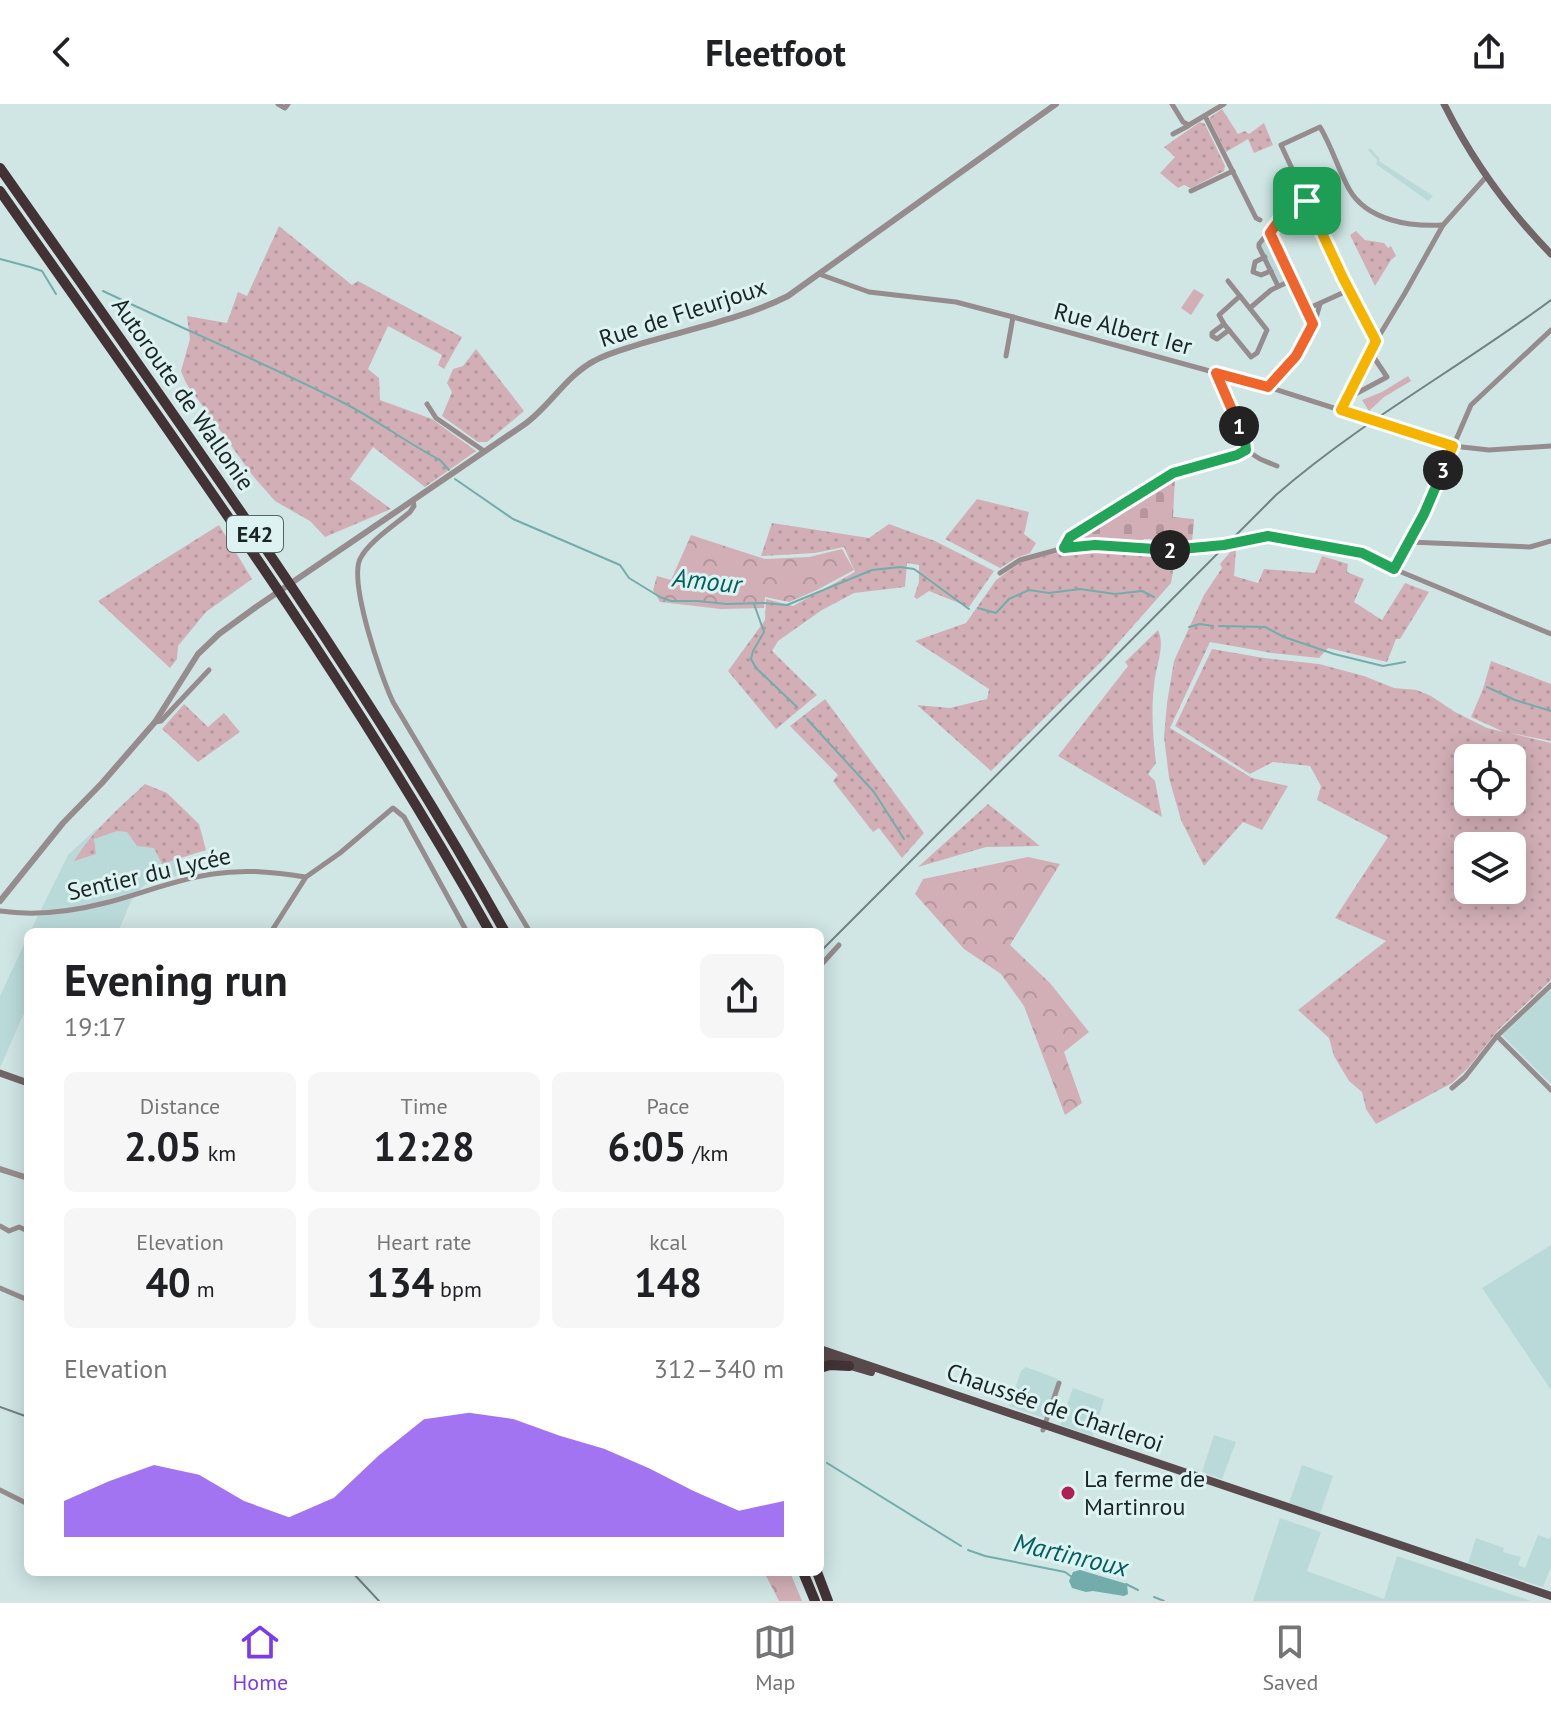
<!DOCTYPE html>
<meta charset="utf-8">
<style>
body{margin:0;font-family:"PT Sans",sans-serif;background:#f6f6f6;color:#202124;height:100vh;display:flex;flex-direction:column;font-size:30px;white-space:nowrap}
*{box-sizing:border-box;margin:0}
p{font-size:26px;color:#757577}
.icon{flex:none;width:44px;height:44px;fill:none;stroke:currentColor;stroke-width:2;stroke-linecap:round;stroke-linejoin:round}
.map{position:relative;flex:1;overflow:hidden}
.panel{position:absolute;left:24px;top:824px;width:800px;height:648px;display:flex;flex-direction:column;background:#fff;border-radius:12px;box-shadow:0 4px 20px #0003}
.panel>*{flex:none}
.fabs{position:absolute;left:1454px;top:640px;display:grid;gap:16px}
.fabs a{display:grid;place-items:center;width:72px;height:72px;border-radius:12px;background:#fff;box-shadow:0 4px 20px #0003;font-size:40px}
.pin{position:absolute;display:grid;place-items:center;width:68px;height:68px;color:#fff;margin:-34px;border-radius:16px;box-shadow:0 4px 12px #0006}
.km{position:absolute;width:40px;height:40px;margin:-20px;border-radius:50%;background:#222;color:#fff;font-size:22px;line-height:40px;text-align:center}
.round{display:grid;place-items:center;flex:none;width:84px;height:84px;border-radius:12px;background:#f6f6f6}
.overview{display:flex;align-items:center;justify-content:space-between;height:136px;padding:0 40px}
h1{font-size:44px;font-weight:700;line-height:60px}
.metrics{display:grid;grid-template-columns:repeat(3,1fr);gap:12px;height:136px;padding:8px 40px}
.metrics div{display:grid;align-content:center;border-radius:12px;background:#f6f6f6;text-align:center}
.metrics b{font-size:40px;font-weight:700}
.metrics small{font-size:22px;font-weight:400}
.metrics p{font-size:22px}
.chart{height:224px;padding:16px 40px}
.chart p{display:flex;justify-content:space-between}
.chart svg{width:100%;height:144px;margin-top:8px;fill:#7c3aed;opacity:.7}
header{display:flex;justify-content:space-between;align-items:center;height:104px;padding:0 40px;background:#fff;font-size:36px;font-weight:700}
.tabs{display:flex;justify-content:space-around;align-items:center;height:112px;border-top:2px solid #e0e0e0;background:#fff;font-size:22px;color:#757577}
.tabs a{display:grid;justify-items:center;gap:4px}
.tabs .active{color:#7c3aed}
.map>svg:first-child{display:block}
.built{fill:#badad9}
.grass{fill:url(#grass-dots);fill-rule:evenodd}
.forest{fill:url(#forest-crowns)}
.cemetery{fill:url(#cemetery-stones)}
.pitch{fill:#d2afb6}
.water{fill:#72adab}
.lines{fill:none;stroke-linecap:round;stroke-linejoin:round}
.stream{stroke:#72adab;stroke-width:2}
.minor{stroke:#968c8e;stroke-width:5}
.tertiary{stroke:#968c8e;stroke-width:6}
.secondary{stroke:#726567;stroke-width:7}
.primary{stroke:#58494c;stroke-width:8}
.motorway{stroke:#423235;stroke-width:10}
.rail{stroke:#728282;stroke-width:2}
.split-1-casing{stroke:#fff;stroke-width:16}
.split-2-casing{stroke:#fff;stroke-width:16}
.split-3-casing{stroke:#fff;stroke-width:16}
.split-4-casing{stroke:#fff;stroke-width:16}
.split-1{stroke:#f0652b;stroke-width:10}
.split-2{stroke:#22a559;stroke-width:10}
.split-3{stroke:#22a559;stroke-width:10}
.split-4{stroke:#f5b400;stroke-width:10}
.poi-dot{fill:#af1f55;stroke:#dcf3f2;stroke-width:3}
.labels{text-anchor:middle;stroke-width:6;stroke-linejoin:round;paint-order:stroke}
.shield{fill:#dcf3f2;stroke:#566362;stroke-width:2}
.shield-label{font-size:22px;font-weight:bold;fill:#1c2525}
.street-label{font-size:24px;fill:#1c2525;stroke:#dcf3f2}
.poi-label{font-size:24px;fill:#1c2525;stroke:#dcf3f2;text-anchor:start}
.water-label{font-size:26px;font-style:italic;fill:#035d5c;stroke:#dcf3f2}
</style>
<header><svg class="icon" aria-label="back" viewBox="0 0 24 24"><path d="M15 5l-7 7 7 7"/></svg>Fleetfoot<svg class="icon" aria-label="share" viewBox="0 0 24 24"><path d="M12 15V3M7 8l5-5 5 5M5 13v7h14v-7"/></svg></header>
<div class="map">
<svg width="1551" height="1497" viewBox="0 0 1551 1497">
<defs>
<pattern id="grass-dots" width="8" height="8" patternUnits="userSpaceOnUse" patternTransform="scale(2)"><rect width="8" height="8" fill="#d2afb6"/><path d="M2 2h.1M6 6h.1" fill="none" stroke="#b4969c" stroke-width="1.8" stroke-linecap="round"/></pattern>
<pattern id="forest-crowns" width="20" height="18" patternUnits="userSpaceOnUse" patternTransform="scale(2)"><rect width="20" height="18" fill="#d2afb6"/><path d="M2 6a3 3 0 1 1 6 0M12 15a3 3 0 1 1 6 0" fill="none" stroke="#b4969c"/></pattern>
<pattern id="cemetery-stones" width="16" height="16" patternUnits="userSpaceOnUse" patternTransform="scale(2)"><rect width="16" height="16" fill="#d2afb6"/><path d="M2 7V4a2 2 0 0 1 4 0v3zM10 15v-3a2 2 0 0 1 4 0v3z" fill="#b4969c"/></pattern>
</defs>
<rect width="100%" height="100%" fill="#cfe6e5"/>
<g class="built">
<path d="M 1370,44 L 1380,55 L 1379,57 L 1433,92 L 1428,97 L 1376,60 L 1377,56 L 1368,46 Z"/>
<path d="M 1268,132 L 1290,174 L 1280,180 L 1261,141 Z"/>
<path d="M 129,720 L 160,740 L 188,769 L 144,781 L 131,797 L 118,828 L 30,828 L 68,751 L 96,725 Z"/>
<path d="M 28,832 L 28,912 L 23,911 L 0,964 L 0,892 Z"/>
<path d="M 1551,885 L 1551,980 L 1501,930 Z"/>
<path d="M 1551,1141 L 1551,1286 L 1482,1184 Z"/>
<path d="M 1026,1263 L 1058,1275 L 1055,1289 L 1044,1314 L 1009,1302 L 1021,1267 Z"/>
<path d="M 1073,1284 L 1104,1295 L 1093,1332 L 1060,1321 Z"/>
<path d="M 1214,1331 L 1236,1338 L 1222,1375 L 1202,1368 Z"/>
<path d="M 1302,1361 L 1333,1372 L 1320,1410 L 1289,1399 Z"/>
<path d="M 1280,1414 L 1321,1428 L 1307,1467 L 1384,1495 L 1397,1452 L 1531,1497 L 1253,1497 Z"/>
<path d="M 1538,1431 L 1549,1435 L 1551,1432 L 1551,1463 L 1543,1483 L 1468,1459 L 1476,1434 L 1504,1444 L 1503,1448 L 1521,1453 L 1518,1461 L 1525,1464 Z"/>
</g>
<g class="grass">
<path d="M 1222,5 L 1238,30 L 1245,27 L 1249,30 L 1264,19 L 1273,41 L 1254,49 L 1248,35 L 1226,48 L 1209,14 Z"/>
<path d="M 1200,18 L 1205,20 L 1225,62 L 1224,67 L 1191,84 L 1184,81 L 1178,84 L 1160,69 L 1175,53 L 1164,43 Z"/>
<path d="M 279,122 L 352,181 L 358,177 L 462,233 L 444,265 L 438,261 L 442,251 L 388,222 L 368,265 L 379,274 L 380,296 L 432,315 L 476,347 L 425,383 L 373,343 L 350,375 L 391,405 L 325,433 L 310,417 L 275,397 L 253,372 L 186,279 L 181,267 L 190,235 L 187,212 L 227,219 L 238,188 L 247,192 Z"/>
<path d="M 1356,127 L 1365,136 L 1384,139 L 1388,144 L 1391,142 L 1396,152 L 1391,156 L 1375,182 L 1350,131 Z"/>
<path d="M 476,245 L 524,307 L 487,338 L 478,338 L 442,312 L 452,288 L 447,279 L 453,265 L 463,262 Z"/>
<path d="M 977,395 L 1029,408 L 1024,430 L 1036,439 L 1030,449 L 1016,454 L 1000,464 L 945,435 Z"/>
<path d="M 772,419 L 869,434 L 889,420 L 935,437 L 994,467 L 969,503 L 929,487 L 917,495 L 914,493 L 919,478 L 919,461 L 907,459 L 905,483 L 854,489 L 822,506 L 778,537 L 772,547 L 817,591 L 776,625 L 728,567 L 765,516 L 766,495 L 793,502 L 855,468 L 844,443 L 815,449 L 761,452 Z"/>
<path d="M 219,421 L 252,475 L 206,508 L 178,542 L 177,555 L 170,564 L 98,497 Z"/>
<path d="M 1232,446 L 1236,446 L 1234,472 L 1258,479 L 1264,465 L 1315,469 L 1322,452 L 1348,460 L 1347,468 L 1364,475 L 1354,498 L 1382,516 L 1405,479 L 1429,488 L 1400,535 L 1396,535 L 1387,558 L 1328,544 L 1319,554 L 1272,549 L 1210,538 L 1170,624 L 1252,674 L 1288,682 L 1262,726 L 1243,718 L 1204,762 L 1181,716 L 1169,674 L 1164,633 L 1167,599 L 1174,557 L 1204,491 L 1222,464 L 1220,460 Z"/>
<path d="M 1127,447 L 1176,450 L 1171,479 L 1149,504 L 1103,556 L 991,667 L 917,601 L 950,604 L 987,595 L 989,585 L 915,537 L 966,519 L 996,476 L 1024,456 L 1057,449 Z"/>
<path d="M 1158,526 C 1166,543 1155,563 1154,582 C 1151,607 1153,634 1156,659 L 1148,670 L 1155,677 L 1162,713 L 1058,652 L 1128,562 L 1125,558 Z"/>
<path d="M 1212,545 L 1264,554 L 1319,560 L 1364,572 L 1394,584 L 1417,586 L 1431,592 L 1455,608 L 1487,624 L 1504,628 L 1471,613 L 1483,585 L 1491,557 L 1551,580 L 1551,637 L 1510,629 L 1551,639 L 1551,876 L 1498,926 L 1468,964 L 1452,979 L 1376,1020 L 1366,1005 L 1362,988 L 1349,977 L 1334,952 L 1329,934 L 1298,906 L 1386,837 L 1335,814 L 1388,733 L 1317,696 L 1321,682 L 1310,662 L 1273,658 L 1250,670 L 1175,622 ZM 1468,654 L 1512,654 L 1512,698 L 1468,698 ZM 1468,742 L 1512,742 L 1512,786 L 1468,786 Z"/>
<path d="M 825,595 L 924,729 L 902,754 L 879,724 L 873,728 L 833,677 L 838,671 L 790,622 Z"/>
<path d="M 184,600 L 208,623 L 224,609 L 240,628 L 198,658 L 162,625 Z"/>
<path d="M 145,680 L 167,689 L 199,720 L 206,746 L 162,760 L 154,744 L 137,742 L 127,728 L 117,727 L 94,735 L 96,750 L 74,757 C 93,726 119,704 145,680 Z"/>
<path d="M 988,700 L 1040,742 L 986,743 L 918,763 Z"/>
</g>
<g class="forest">
<path d="M 691,431 L 765,455 L 809,453 L 842,445 L 854,466 L 817,486 L 789,498 L 765,493 L 764,504 L 721,505 L 660,498 L 653,486 L 657,472 L 671,476 Z"/>
<path d="M 1028,753 L 1060,760 L 1010,841 L 1050,879 L 1089,928 L 1064,948 L 1082,999 L 1065,1011 L 1024,902 L 1001,870 L 964,845 L 915,790 L 923,775 Z"/>
<path d="M 764,1468 L 790,1468 L 802,1497 L 779,1497 Z"/>
</g>
<path class="cemetery" d="M 1175,374 L 1173,413 L 1194,415 L 1192,439 L 1163,442 L 1153,438 L 1151,435 L 1144,435 L 1140,439 L 1085,435 L 1079,433 C 1111,414 1141,390 1175,374 Z"/>
<g class="pitch">
<path d="M 1194,185 L 1204,191 L 1191,211 L 1181,204 Z"/>
<path d="M 1408,272 L 1411,277 L 1384,293 L 1369,307 L 1362,296 L 1382,288 Z"/>
</g>
<path class="water" d="M 1080,1466 L 1127,1480 L 1128,1490 L 1124,1492 L 1093,1487 L 1086,1488 L 1072,1484 L 1069,1477 L 1073,1468 Z"/>
<g class="lines">
<g class="stream">
<path d="M 0,155 L 30,163 L 42,167 L 56,190"/>
<path d="M 103,187 C 183,225 265,259 344,299 C 377,316 407,339 440,356 L 449,366"/>
<path d="M 455,375 L 513,415 L 620,461 L 629,474 L 660,493 L 671,497 L 698,497 L 726,500 L 764,499 L 787,501 L 872,466 L 900,463 L 914,465 L 969,505"/>
<path d="M 754,500 L 764,528 L 753,547 L 751,555 L 756,564 L 797,603"/>
<path d="M 978,504 L 996,509 L 1009,495 L 1029,486 L 1049,489 L 1080,485 L 1115,490 L 1142,487 L 1154,493"/>
<path d="M 1219,522 L 1265,523 L 1284,533 L 1334,550 L 1383,562 L 1405,558"/>
<path d="M 1189,523 L 1200,520 L 1213,522"/>
<path d="M 1487,583 L 1515,596 L 1551,607"/>
<path d="M 807,615 L 874,688 L 904,735"/>
<path d="M 827,1359 L 961,1442"/>
<path d="M 968,1446 L 985,1452 L 1065,1468 L 1072,1473"/>
<path d="M 1126,1480 L 1138,1486"/>
<path d="M 1154,1493 L 1164,1497"/>
</g>
<g class="minor">
<path d="M 278,0 L 285,4 L 288,0"/>
<path d="M 1172,0 L 1183,18 L 1189,21 L 1224,0"/>
<path d="M 1205,12 L 1256,114 L 1260,116"/>
<path d="M 1173,30 L 1188,22"/>
<path d="M 1191,87 L 1233,67"/>
<path d="M 1270,129 L 1313,220"/>
<path d="M 1265,153 L 1255,158 L 1253,168 L 1261,171 L 1271,167"/>
<path d="M 819,170 L 869,188 L 956,198 L 1013,213 L 1268,283 L 1453,342 L 1489,346 L 1551,342"/>
<path d="M 1228,177 L 1240,192"/>
<path d="M 1278,182 L 1259,143 L 1259,140 L 1285,108 L 1307,97"/>
<path d="M 1240,192 L 1267,226 L 1257,249 L 1251,253 L 1224,220 L 1219,211 Z"/>
<path d="M 1250,204 L 1271,186 L 1292,176"/>
<path d="M 1307,205 L 1349,186"/>
<path d="M 1224,220 L 1212,229 L 1212,232 L 1217,235 L 1229,226"/>
<path d="M 1376,237 L 1343,174 L 1281,41 L 1320,23 C 1332,43 1338,65 1349,85 C 1367,117 1411,123 1443,121"/>
<path d="M 1006,252 L 1013,213"/>
<path d="M 1216,270 L 1245,336 L 1246,346 L 1260,355 L 1277,362"/>
<path d="M 1268,283 C 1291,259 1312,234 1320,200"/>
<path d="M 1348,294 L 1387,273 L 1371,249"/>
<path d="M 427,300 L 436,314 L 484,347"/>
<path d="M 1341,306 L 1376,237 L 1405,189 L 1443,121 L 1486,73"/>
<path d="M 413,397 L 414,402 L 410,408 C 396,420 368,438 360,455 C 349,479 381,573 393,598 L 530,828"/>
<path d="M 1409,438 L 1530,443 L 1551,437"/>
<path d="M 1064,443 L 1070,433 L 1173,369 L 1237,351 L 1246,346"/>
<path d="M 1394,465 L 1424,410 L 1471,301 L 1551,226"/>
<path d="M 1000,469 L 1020,456 L 1064,444 L 1095,441 L 1168,446 L 1224,441 L 1268,432 L 1287,434 L 1362,449 L 1394,465 L 1551,530"/>
<path d="M 155,618 L 161,617 L 209,566"/>
<path d="M 0,807 C 35,812 70,808 105,799 C 141,790 176,775 213,770 C 244,765 274,768 305,773"/>
<path d="M 271,828 L 306,773 L 340,749 L 393,704 L 404,713 L 467,828"/>
<path d="M 820,862 L 839,841"/>
<path d="M 1497,932 L 1551,986"/>
<path d="M 1452,984 L 1465,973 L 1497,932 L 1551,881"/>
<path d="M 0,1122 L 9,1127 L 19,1123 L 28,1127"/>
<path d="M 0,1184 L 28,1196"/>
<path d="M 1043,1326 L 1059,1279"/>
<path d="M 0,1386 L 28,1400"/>
</g>
<g class="tertiary">
<path d="M 0,797 L 63,719 L 102,679 L 155,618 L 198,550 L 219,530 L 256,503 L 525,320 C 550,302 566,272 594,257 C 608,249 625,245 640,240 C 689,225 742,215 788,192 L 1056,0"/>
<path d="M 0,1065 L 28,1074"/>
</g>
<g class="secondary">
<path d="M 1444,0 C 1472,56 1508,106 1551,150"/>
<path d="M 0,969 L 28,979"/>
</g>
<g class="primary">
<path d="M 820,1245 L 1551,1492"/>
<path d="M 820,1253 L 871,1268"/>
</g>
<g class="motorway">
<path d="M 0,64 C 175,313 356,561 505,828"/>
<path d="M 0,87 C 170,329 345,569 490,828"/>
<path d="M 820,1264 L 830,1261 L 849,1262"/>
<path d="M 803,1468 L 815,1497"/>
<path d="M 817,1468 L 828,1497"/>
</g>
<g class="rail">
<path d="M 820,848 L 1276,391 C 1361,317 1461,263 1551,196"/>
<path d="M 0,1303 L 28,1313"/>
<path d="M 352,1468 L 379,1497"/>
</g>
</g>
<g class="lines">
<defs>
<path id="split-1" d="M 1239,322 L 1216,269 L 1268,283 L 1296,252 L 1313,220 L 1270,129 L 1285,108 L 1307,97"/>
<path id="split-2" d="M 1170,446 L 1095,441 L 1064,444 L 1070,433 L 1173,369 L 1237,351 L 1246,346 L 1245,336 L 1239,322"/>
<path id="split-3" d="M 1170,446 L 1224,441 L 1268,432 L 1362,449 L 1394,465 L 1424,410 L 1443,366"/>
<path id="split-4" d="M 1307,97 L 1343,174 L 1376,237 L 1341,306 L 1453,342 L 1443,366"/>
</defs>
<use href="#split-1" class="split-1-casing"/>
<use href="#split-2" class="split-2-casing"/>
<use href="#split-3" class="split-3-casing"/>
<use href="#split-4" class="split-4-casing"/>
<use href="#split-1" class="split-1"/>
<use href="#split-2" class="split-2"/>
<use href="#split-3" class="split-3"/>
<use href="#split-4" class="split-4"/>
</g>
<circle class="poi-dot" cx="1068" cy="1389" r="8"/>
<g class="labels">
<rect class="shield" x="227" y="412" width="56" height="36" rx="6"/>
<g class="shield-label">
<text x="255" y="438">E42</text>
</g>
<g class="street-label">
<text transform="translate(683 209) rotate(-18)" y="8">Rue de Fleurjoux</text>
<text transform="translate(1123 225) rotate(15)" y="8">Rue Albert Ier</text>
<text transform="translate(183 290) rotate(55)" y="8">Autoroute de Wallonie</text>
<text transform="translate(149 770) rotate(-13)" y="8">Sentier du Lycée</text>
<text transform="translate(1055 1304) rotate(19)" y="8">Chaussée de Charleroi</text>
</g>
<g class="poi-label">
<text x="1084" y="1383">La ferme de<tspan x="1084" dy="28">Martinrou</tspan></text>
</g>
<g class="water-label">
<text transform="translate(707 477) rotate(6)" y="9">Amour</text>
<text transform="translate(1071 1451) rotate(13)" y="9">Martinroux</text>
</g>
</g>
</svg>
<div class="fabs">
<a><svg class="icon" aria-label="locate" viewBox="0 0 24 24"><circle cx="12" cy="12" r="6"/><path d="M12 2v4M12 18v4M2 12h4M18 12h4"/></svg></a>
<a><svg class="icon" aria-label="layers" viewBox="0 0 24 24"><path d="M12 4l9 5-9 5-9-5zM3 14l9 5 9-5"/></svg></a>
</div>
<div class="pin" style="left:1307px;top:97px;background:#1e9e55"><svg class="icon" aria-label="arrive" viewBox="0 0 24 24"><path d="M6 21V4h12l-3 4 3 4H6"/></svg></div>
<b class="km" style="left:1239px;top:322px">1</b>
<b class="km" style="left:1170px;top:446px">2</b>
<b class="km" style="left:1443px;top:366px">3</b>
<section class="panel">
<div class="overview"><div><h1>Evening run</h1><p>19:17</p></div><a class="round"><svg class="icon" aria-label="share" viewBox="0 0 24 24"><path d="M12 15V3M7 8l5-5 5 5M5 13v7h14v-7"/></svg></a></div>
<div class="metrics">
<div><p>Distance</p><b>2.05<small> km</small></b></div>
<div><p>Time</p><b>12:28</b></div>
<div><p>Pace</p><b>6:05<small> /km</small></b></div>
</div>
<div class="metrics">
<div><p>Elevation</p><b>40<small> m</small></b></div>
<div><p>Heart rate</p><b>134<small> bpm</small></b></div>
<div><p>kcal</p><b>148</b></div>
</div>
<div class="chart"><p><span>Elevation</span>312–340 m</p>
<svg viewBox="0 0 160 44" preserveAspectRatio="none"><path d="M0 44V33L10 27L20 22L30 25L40 33L50 38L60 32L70 19L80 8L90 6L100 8L110 13L120 17L130 23L140 30L150 36L160 33V44z"/></svg>
</div>
</section>
</div>
<nav class="tabs">
<a class="active"><svg class="icon" aria-label="home" viewBox="0 0 24 24"><path d="M3 11l9-7 9 7M6 9v11h12V9"/></svg>Home</a>
<a><svg class="icon" aria-label="map" viewBox="0 0 24 24"><path d="M3 6l6-2 6 2 6-2v14l-6 2-6-2-6 2zM9 4v14M15 6v14"/></svg>Map</a>
<a><svg class="icon" aria-label="saved" viewBox="0 0 24 24"><path d="M7 4h10v16l-5-4-5 4z"/></svg>Saved</a>
</nav>
